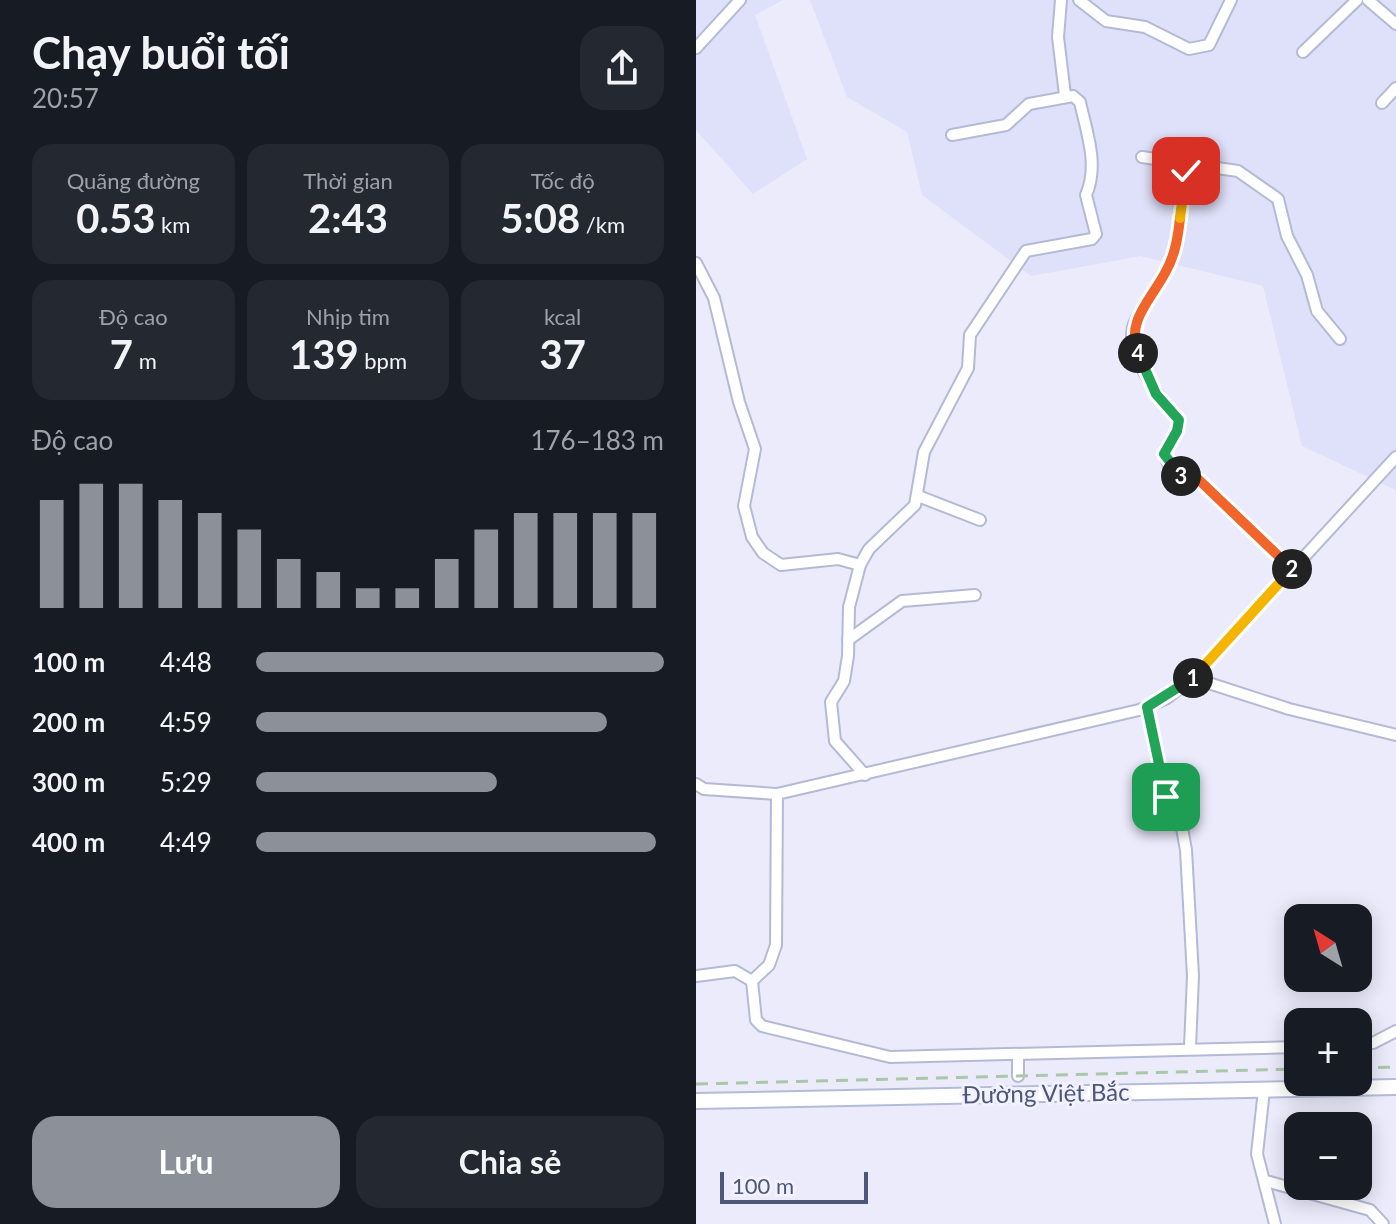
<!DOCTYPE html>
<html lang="vi">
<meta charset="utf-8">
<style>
body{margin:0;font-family:Lato,sans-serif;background:#242831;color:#f1f3f6;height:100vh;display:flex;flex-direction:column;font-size:30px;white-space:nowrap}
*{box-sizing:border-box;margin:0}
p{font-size:26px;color:#9ea1a6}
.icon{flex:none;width:44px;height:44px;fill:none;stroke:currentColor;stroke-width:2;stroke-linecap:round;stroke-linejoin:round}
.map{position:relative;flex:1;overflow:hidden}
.side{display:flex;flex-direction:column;background:#171b24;width:696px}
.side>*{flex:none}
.needle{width:52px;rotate:323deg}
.controls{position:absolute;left:588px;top:904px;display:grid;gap:16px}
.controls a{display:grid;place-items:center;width:88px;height:88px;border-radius:16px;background:#171b24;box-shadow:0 4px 20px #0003;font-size:40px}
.scale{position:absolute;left:24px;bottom:20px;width:148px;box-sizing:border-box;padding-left:8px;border:4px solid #4d5878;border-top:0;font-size:22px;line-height:28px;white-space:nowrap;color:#4d5878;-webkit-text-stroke:6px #f1f1ff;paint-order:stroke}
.pin{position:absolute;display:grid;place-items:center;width:68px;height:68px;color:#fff;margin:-34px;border-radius:16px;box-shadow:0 4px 12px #0006}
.km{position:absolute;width:40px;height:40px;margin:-20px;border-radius:50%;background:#222;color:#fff;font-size:22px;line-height:40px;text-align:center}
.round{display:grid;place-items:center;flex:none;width:84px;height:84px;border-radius:24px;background:#242831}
.overview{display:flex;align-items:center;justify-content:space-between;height:136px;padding:0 32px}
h1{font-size:44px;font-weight:700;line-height:60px}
.stats{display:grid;grid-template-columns:repeat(3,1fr);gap:12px;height:136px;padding:8px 32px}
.stats div{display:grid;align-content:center;border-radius:20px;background:#242831;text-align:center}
.stats b{font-size:40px;font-weight:700}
.stats small{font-size:22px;font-weight:400}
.stats p{font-size:22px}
.chart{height:224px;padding:16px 32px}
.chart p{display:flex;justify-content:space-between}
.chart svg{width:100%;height:144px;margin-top:8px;stroke:#8c9099;stroke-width:6}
.button{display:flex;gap:16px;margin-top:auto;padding:16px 32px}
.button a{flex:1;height:92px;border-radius:24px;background:#8c9099;color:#fff;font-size:32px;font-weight:700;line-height:92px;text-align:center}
.button a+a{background:#242831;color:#f1f3f6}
ul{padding:0 32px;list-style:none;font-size:26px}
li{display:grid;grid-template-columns:128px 96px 1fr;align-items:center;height:60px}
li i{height:20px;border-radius:10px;background:#8c9099}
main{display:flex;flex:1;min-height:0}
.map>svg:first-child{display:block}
.residential{fill:#dfe0f9}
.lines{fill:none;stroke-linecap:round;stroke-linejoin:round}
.street-casing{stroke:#b5bad4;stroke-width:14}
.secondary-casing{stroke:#b4bbd9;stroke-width:18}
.street{stroke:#fff;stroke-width:10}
.secondary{stroke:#fff;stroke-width:14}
.rail{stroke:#aac7a8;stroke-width:3;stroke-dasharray:12 8;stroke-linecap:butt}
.split-1-casing{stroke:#fff;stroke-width:16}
.split-2-casing{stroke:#fff;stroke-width:16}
.split-3-casing{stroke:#fff;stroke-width:16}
.split-4-casing{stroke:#fff;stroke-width:16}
.split-5-casing{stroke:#fff;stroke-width:16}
.split-6-casing{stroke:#fff;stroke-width:16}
.split-1{stroke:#22a559;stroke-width:10}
.split-2{stroke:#f5b400;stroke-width:10}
.split-3{stroke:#f0652b;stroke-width:10}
.split-4{stroke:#22a559;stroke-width:10}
.split-5{stroke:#f0652b;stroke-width:10}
.split-6{stroke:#f5b400;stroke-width:10}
.labels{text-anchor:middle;stroke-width:6;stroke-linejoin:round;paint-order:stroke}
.street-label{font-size:24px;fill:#4d5878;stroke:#f1f1ff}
</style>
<main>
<section class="side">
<div class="overview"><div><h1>Chạy buổi tối</h1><p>20:57</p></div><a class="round"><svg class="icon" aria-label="share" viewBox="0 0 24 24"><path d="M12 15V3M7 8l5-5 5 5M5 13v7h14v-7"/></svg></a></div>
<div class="stats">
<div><p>Quãng đường</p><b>0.53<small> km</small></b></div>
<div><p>Thời gian</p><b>2:43</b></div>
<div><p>Tốc độ</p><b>5:08<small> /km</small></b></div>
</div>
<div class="stats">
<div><p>Độ cao</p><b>7<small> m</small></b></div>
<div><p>Nhịp tim</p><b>139<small> bpm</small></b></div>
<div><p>kcal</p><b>37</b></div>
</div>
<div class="chart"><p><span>Độ cao</span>176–183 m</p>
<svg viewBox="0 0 160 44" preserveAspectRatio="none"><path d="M5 44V11M15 44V6M25 44V6M35 44V11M45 44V15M55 44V20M65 44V29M75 44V33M85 44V38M95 44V38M105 44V29M115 44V20M125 44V15M135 44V15M145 44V15M155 44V15"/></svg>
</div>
<ul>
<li><b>100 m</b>4:48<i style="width:100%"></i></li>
<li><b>200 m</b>4:59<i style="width:86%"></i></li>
<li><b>300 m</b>5:29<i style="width:59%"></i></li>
<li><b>400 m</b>4:49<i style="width:98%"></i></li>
</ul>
<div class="button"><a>Lưu</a><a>Chia sẻ</a></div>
</section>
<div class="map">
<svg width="700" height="1224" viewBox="0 0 700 1224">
<rect width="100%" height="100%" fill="#ebebfc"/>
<g class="residential">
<path d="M 0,0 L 87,0 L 59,15 L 111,159 L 57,194 L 0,130 Z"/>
<path d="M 114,0 L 700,0 L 700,490 L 606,446 L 567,286 L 445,256 L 335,276 L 226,195 L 211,132 L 151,97 Z"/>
</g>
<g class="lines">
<defs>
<g id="street">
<path d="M 365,0 L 362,37 L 369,95"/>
<path d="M 383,0 L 410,21 L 449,27 L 493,49 L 513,45 L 535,0"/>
<path d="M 672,0 L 700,24"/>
<path d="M 0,48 L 44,0"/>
<path d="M 607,52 L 661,0"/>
<path d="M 686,103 L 700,88"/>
<path d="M 446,157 L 542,171 L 582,199 L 591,236 L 611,275 L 621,311 L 644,339"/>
<path d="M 494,166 C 479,186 486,214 482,237 C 477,271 451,294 438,324 C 427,351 466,402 483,420 L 481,431 L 469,450 C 469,471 486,475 503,480 L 597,570"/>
<path d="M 0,263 L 18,298 L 43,402 L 59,449 L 48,506 L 56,537 L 67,553 L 85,565 L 142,559 L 164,565"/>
<path d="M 222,496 L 284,520"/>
<path d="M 152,640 L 206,601 L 279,595"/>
<path d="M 497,678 L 593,709 L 700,735"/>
<path d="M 451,707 L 466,786 L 486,828 L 490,850 L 497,976 L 494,1047"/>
<path d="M 169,775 L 139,741 L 135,702 L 148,681 L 152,656 L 153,607 L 164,565 L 173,549 L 219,505 L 228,452 L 272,368 L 274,335 L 330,251 L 396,239 L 400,234 L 390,195 C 403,165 391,134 384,102 L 377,96 L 333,104 L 310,125 L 256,135"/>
<path d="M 0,784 L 8,789 L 81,794"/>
<path d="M 0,976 L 39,971 L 56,981 L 73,965 L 80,945 L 81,794 L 443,710 L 471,698 L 497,678 L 700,457"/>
<path d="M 56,981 L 60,1020 L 66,1026 L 194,1057 L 602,1047"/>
<path d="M 662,1043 L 677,1043 L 700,1031"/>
<path d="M 322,1076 L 322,1054"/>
<path d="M 568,1090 L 561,1154 L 579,1224"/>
<path d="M 570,1181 L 674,1210 L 687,1224"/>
</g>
<path id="secondary" d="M 0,1101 L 700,1087"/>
</defs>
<use href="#street" class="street-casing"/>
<use href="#secondary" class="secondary-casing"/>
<use href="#street" class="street"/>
<use href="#secondary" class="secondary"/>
<g class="rail">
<path d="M 662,1068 L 700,1067"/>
<path d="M 0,1084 L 602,1069"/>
</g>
</g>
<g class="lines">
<defs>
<path id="split-1" d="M 470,797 L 451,707 L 497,678"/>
<path id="split-2" d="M 497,678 L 596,569"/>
<path id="split-3" d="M 485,476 L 503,480 L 596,569"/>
<path id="split-4" d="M 442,353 L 460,394 L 483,420 L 481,431 L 468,454 L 485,476"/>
<path id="split-5" d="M 442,353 C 430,321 454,301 469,273 C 479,256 482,237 484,218"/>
<path id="split-6" d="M 484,218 L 490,171"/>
</defs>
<use href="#split-1" class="split-1-casing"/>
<use href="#split-2" class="split-2-casing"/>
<use href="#split-3" class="split-3-casing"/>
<use href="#split-4" class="split-4-casing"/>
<use href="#split-5" class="split-5-casing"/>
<use href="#split-6" class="split-6-casing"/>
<use href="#split-1" class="split-1"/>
<use href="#split-2" class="split-2"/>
<use href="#split-3" class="split-3"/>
<use href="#split-4" class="split-4"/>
<use href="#split-5" class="split-5"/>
<use href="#split-6" class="split-6"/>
</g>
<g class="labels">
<g class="street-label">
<text transform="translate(350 1094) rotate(-1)" y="8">Đường Việt Bắc</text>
</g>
</g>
</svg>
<div class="controls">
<a><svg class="needle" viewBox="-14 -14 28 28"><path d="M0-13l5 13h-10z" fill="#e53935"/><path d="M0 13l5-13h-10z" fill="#9ea1a6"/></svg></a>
<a>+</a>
<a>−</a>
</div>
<div class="scale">100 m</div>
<div class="pin" style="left:470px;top:797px;background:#1e9e55"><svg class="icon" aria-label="arrive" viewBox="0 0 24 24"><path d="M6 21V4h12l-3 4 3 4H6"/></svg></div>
<div class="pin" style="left:490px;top:171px;background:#d93025"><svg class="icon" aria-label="check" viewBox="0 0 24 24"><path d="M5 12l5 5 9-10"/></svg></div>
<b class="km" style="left:497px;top:678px">1</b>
<b class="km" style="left:596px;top:569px">2</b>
<b class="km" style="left:485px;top:476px">3</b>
<b class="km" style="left:442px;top:353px">4</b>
</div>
</main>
